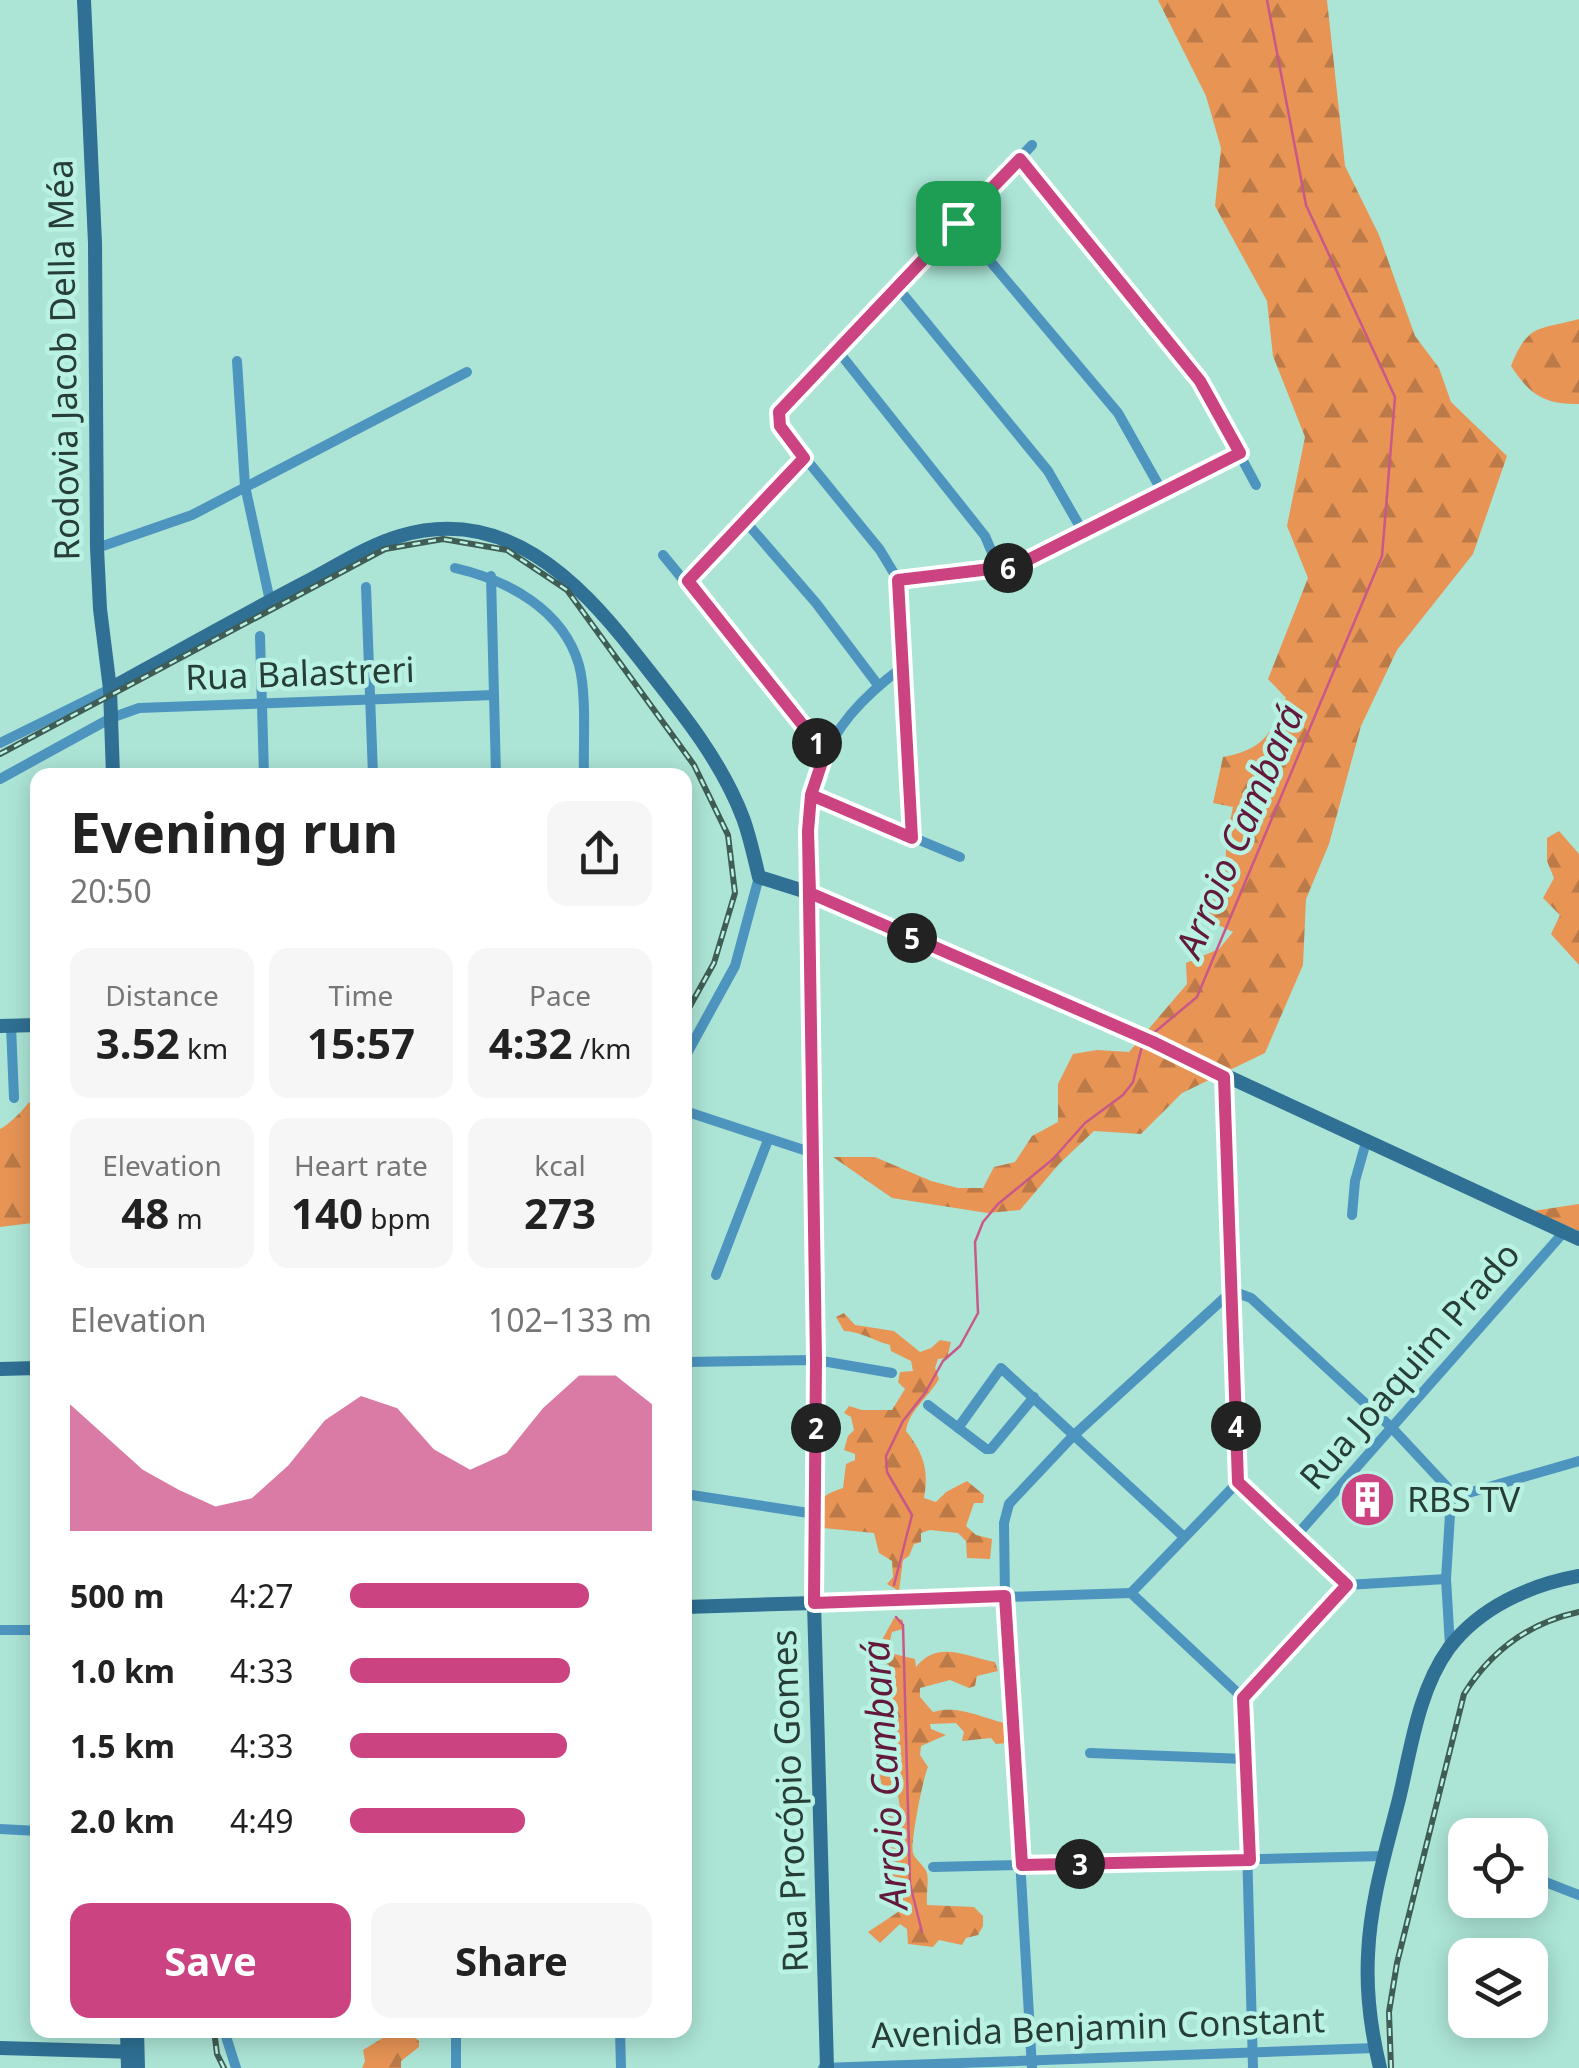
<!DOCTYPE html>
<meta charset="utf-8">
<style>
body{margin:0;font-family:"Noto Sans",sans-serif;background:#f6f6f6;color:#222;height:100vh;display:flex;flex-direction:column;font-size:38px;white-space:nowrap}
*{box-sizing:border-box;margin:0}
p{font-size:32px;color:#767676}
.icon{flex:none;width:55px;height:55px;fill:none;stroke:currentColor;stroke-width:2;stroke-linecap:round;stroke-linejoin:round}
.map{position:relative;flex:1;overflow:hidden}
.side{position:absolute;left:30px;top:768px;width:662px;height:1270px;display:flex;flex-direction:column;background:#fff;border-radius:20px;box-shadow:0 5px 25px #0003}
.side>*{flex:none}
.buttons{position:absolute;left:1448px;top:1818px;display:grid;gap:20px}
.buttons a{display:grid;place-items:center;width:100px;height:100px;border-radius:20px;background:#fff;box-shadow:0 5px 25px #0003;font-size:50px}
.pin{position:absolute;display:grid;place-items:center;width:85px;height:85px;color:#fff;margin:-42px;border-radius:20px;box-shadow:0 5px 15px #0006}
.km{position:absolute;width:50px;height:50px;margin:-25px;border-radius:50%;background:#222;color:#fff;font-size:28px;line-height:50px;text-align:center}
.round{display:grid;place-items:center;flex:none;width:105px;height:105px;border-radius:20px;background:#f6f6f6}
.head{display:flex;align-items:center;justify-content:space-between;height:170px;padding:0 40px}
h1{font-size:55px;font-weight:700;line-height:75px}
.figures{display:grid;grid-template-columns:repeat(3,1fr);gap:15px;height:170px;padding:10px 40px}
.figures div{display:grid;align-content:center;border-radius:20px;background:#f6f6f6;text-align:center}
.figures b{font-size:42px;font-weight:700}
.figures small{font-size:28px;font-weight:400}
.figures p{font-size:28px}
.chart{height:280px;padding:20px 40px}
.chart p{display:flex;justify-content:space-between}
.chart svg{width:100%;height:180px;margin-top:10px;fill:#cb4481;opacity:.7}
.button{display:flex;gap:20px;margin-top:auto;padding:20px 40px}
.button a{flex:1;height:115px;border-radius:20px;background:#cb4481;color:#fff;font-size:40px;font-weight:700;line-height:115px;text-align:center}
.button a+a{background:#f6f6f6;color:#222}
ul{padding:0 40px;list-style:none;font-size:32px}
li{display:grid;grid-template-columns:160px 120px 1fr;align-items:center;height:75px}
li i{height:25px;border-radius:12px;background:#cb4481}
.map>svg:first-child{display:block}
.forest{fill:url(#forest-firs)}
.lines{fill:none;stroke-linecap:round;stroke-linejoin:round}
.stream{stroke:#c95888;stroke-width:2.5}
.street{stroke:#4d95bf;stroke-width:10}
.secondary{stroke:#2f7094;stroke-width:14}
.rail-casing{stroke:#3f5d55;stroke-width:6}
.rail{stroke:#b9f2e3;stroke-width:2.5;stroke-dasharray:8;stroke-linecap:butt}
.route-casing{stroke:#fff;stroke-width:20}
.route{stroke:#cb4481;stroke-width:12}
.labels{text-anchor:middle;stroke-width:9;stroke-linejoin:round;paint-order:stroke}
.street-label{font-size:35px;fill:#273e38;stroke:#b9f2e3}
.poi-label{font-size:35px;fill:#273e38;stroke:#b9f2e3;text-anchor:start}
.water-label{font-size:38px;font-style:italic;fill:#62193b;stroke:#b9f2e3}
</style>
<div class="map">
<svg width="1579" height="2068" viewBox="0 0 1579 2068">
<defs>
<pattern id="forest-firs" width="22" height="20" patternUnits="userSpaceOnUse" patternTransform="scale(2.5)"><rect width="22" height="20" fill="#e79455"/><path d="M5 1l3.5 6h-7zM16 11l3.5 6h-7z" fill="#bb7a47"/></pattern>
</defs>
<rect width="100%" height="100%" fill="#ace5d6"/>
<g class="forest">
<path d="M 1158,0 L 1327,0 L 1345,166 L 1379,235 L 1415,336 L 1439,368 L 1451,402 L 1507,456 L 1473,554 L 1397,650 L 1361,726 L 1329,844 L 1306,899 L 1303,965 L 1265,1053 L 1182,1093 L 1141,1134 L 1094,1131 L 1059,1164 L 1020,1210 L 987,1213 L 892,1198 L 833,1157 L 875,1157 L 931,1181 L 958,1188 L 983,1188 L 994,1167 L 1015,1162 L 1032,1136 L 1058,1122 L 1058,1084 L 1073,1054 L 1097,1050 L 1129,1052 L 1187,984 L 1186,963 L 1219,949 L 1233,932 L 1210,921 L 1208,905 C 1232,879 1223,871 1227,839 C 1228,828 1231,817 1233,807 L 1213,803 L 1223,757 C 1264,749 1270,735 1286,698 L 1268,679 L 1308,578 L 1287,526 L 1305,437 L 1273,356 L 1267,301 L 1215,206 L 1221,148 L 1206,96 Z"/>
<path d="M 1579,319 L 1579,404 C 1544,404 1530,395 1511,366 C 1528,323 1539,330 1579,319 Z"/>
<path d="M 1559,831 L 1579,854 L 1579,965 L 1551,934 L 1560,915 L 1543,898 L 1554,878 L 1547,861 L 1547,838 Z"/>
<path d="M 37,1100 L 37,1206 L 32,1223 L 0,1227 L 0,1129 C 7,1126 24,1110 28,1103 Z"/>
<path d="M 1579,1204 L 1579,1231 L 1533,1211 Z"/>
<path d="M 844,1313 L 855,1325 L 894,1331 L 920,1352 L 931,1348 L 940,1340 L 951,1342 L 947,1358 L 938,1359 L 935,1368 L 939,1379 C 929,1397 909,1410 906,1431 C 924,1454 929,1470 924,1498 L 936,1502 L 946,1492 L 967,1481 L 984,1495 L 983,1503 L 974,1503 L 966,1526 L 976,1535 L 992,1539 L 990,1559 L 967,1558 L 966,1541 L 958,1533 L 930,1530 L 921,1533 L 921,1542 L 914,1544 L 909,1556 L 903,1560 L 899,1591 L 887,1584 L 893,1577 L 892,1561 L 879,1553 L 874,1533 L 823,1528 L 825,1521 C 813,1499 823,1495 843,1488 L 846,1464 L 855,1460 L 855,1454 L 844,1450 L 848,1436 L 854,1430 L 851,1417 L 844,1413 L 849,1406 L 862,1410 L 892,1410 L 905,1389 L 898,1382 L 900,1372 L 913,1371 L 911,1361 L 891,1351 L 890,1345 C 874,1341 860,1331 844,1331 L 836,1317 Z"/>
<path d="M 894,1618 L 903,1620 L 903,1629 L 892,1632 L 888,1649 L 894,1654 L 915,1659 L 916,1667 C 938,1639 967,1657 995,1662 L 998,1671 L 977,1676 L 975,1686 L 969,1688 L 950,1680 L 920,1688 L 920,1697 L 933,1712 C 959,1705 979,1717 1004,1723 L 1009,1731 L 1007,1743 L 996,1744 L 991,1738 L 962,1741 L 964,1732 L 956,1723 L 930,1724 L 931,1729 L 946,1735 L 921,1746 L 920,1755 L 928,1767 C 923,1777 910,1845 913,1853 C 915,1860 925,1866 927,1873 C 929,1881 926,1895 927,1905 L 974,1907 L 983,1916 L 983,1926 L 978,1935 L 966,1938 L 962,1945 L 939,1940 L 933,1947 L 908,1944 L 907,1929 L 900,1924 L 880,1943 L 868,1932 L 898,1912 L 900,1893 L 885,1856 L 892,1844 L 891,1835 L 883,1827 L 888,1812 L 900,1808 L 898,1795 L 882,1786 L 878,1768 C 886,1755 883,1744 893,1731 L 884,1696 L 891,1682 L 889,1665 L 878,1661 L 876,1651 Z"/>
<path d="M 387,2030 L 406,2030 L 419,2041 L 419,2047 L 401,2061 L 401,2068 L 362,2068 L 365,2061 L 363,2050 L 386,2036 Z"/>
</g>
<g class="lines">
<g class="stream">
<path d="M 1150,1036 L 1197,997 L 1382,556 L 1395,397 L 1306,205 L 1267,0"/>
<path d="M 894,1585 L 912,1515 L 887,1472 L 886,1456 L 903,1421 L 925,1393 L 943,1361 L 960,1346 L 978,1313 L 975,1242 L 983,1222 L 998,1204 L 1053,1159 L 1085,1123 L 1123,1095 L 1133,1082 L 1142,1046"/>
<path d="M 896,1617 L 903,1625 L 910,1884 L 922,1932"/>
</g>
<g class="street">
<path d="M 1020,159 L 1200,381 L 1256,485"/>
<path d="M 958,223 L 1118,413 L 1163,493"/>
<path d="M 897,287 L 1048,471 L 1083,532"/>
<path d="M 838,351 L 985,536 L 999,569"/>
<path d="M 237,361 L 245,486 L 270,601"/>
<path d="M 746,522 L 816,603 L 878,685"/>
<path d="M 97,548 L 192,515 L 467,372"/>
<path d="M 663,555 L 825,753"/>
<path d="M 455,568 C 507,580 563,609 579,665 C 587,695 583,743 584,775"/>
<path d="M 491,576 L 496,775"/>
<path d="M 898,580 L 1016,566 L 1241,453"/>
<path d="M 687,581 L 804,458"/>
<path d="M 366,587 L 373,775"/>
<path d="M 260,636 L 264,775"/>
<path d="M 0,743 L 110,689"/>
<path d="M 0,779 L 111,718 L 139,708 L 494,695"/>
<path d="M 811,795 L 960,857"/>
<path d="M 912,838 L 898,580 L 880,550 L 780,427 L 779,412 L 1032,145"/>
<path d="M 810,893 C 806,787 813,733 904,666"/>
<path d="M 11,1026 L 14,1098"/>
<path d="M 685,1057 L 735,966 L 759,877"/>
<path d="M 1225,1077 L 1238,1482 L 1347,1585 L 1243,1698 L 1131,1593 L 1238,1482"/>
<path d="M 685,1111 L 813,1153"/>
<path d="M 1352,1215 L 1355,1181 L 1366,1142"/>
<path d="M 716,1275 L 768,1140"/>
<path d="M 685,1362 L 816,1360 L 892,1373"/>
<path d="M 928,1405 L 986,1449 L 991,1449 L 1034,1397"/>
<path d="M 958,1428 L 1001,1368 L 1183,1536"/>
<path d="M 685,1494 L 815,1514"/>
<path d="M 1451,1498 L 1579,1461"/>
<path d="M 1296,1536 L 1564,1232"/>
<path d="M 1347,1585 L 1446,1579"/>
<path d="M 814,1603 L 1131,1593"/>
<path d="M 0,1630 L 38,1630"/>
<path d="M 1243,1698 L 1253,2068"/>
<path d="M 1090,1753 L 1245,1759"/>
<path d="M 0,1829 L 38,1831"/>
<path d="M 933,1867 L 1384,1856"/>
<path d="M 1530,1876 L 1579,1895"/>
<path d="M 224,2030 L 236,2068"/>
<path d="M 456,2030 L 456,2068"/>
<path d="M 620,2030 L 621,2068"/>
<path d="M 823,2068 L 1375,2048"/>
<path d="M 1032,2068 L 1005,1597 L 1004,1523 L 1009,1504 L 1073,1436 L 1232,1291 L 1251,1298 L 1392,1428 L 1447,1487 L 1451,1498 L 1446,1579 L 1450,1646"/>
</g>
<g class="secondary">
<path d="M 84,0 L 95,243 L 97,548 L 100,609 L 110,689 L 113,775"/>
<path d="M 110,689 C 175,653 239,617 304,583 C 335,567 366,546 400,536 C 504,505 577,579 635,653 C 675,704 720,757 743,818 C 750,837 754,857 759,877 L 810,893 L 1153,1042 L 1579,1239"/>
<path d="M 810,893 L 816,1360 L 814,1603 L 827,2068"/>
<path d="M 0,1026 L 38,1025"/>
<path d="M 0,1369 L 38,1368"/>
<path d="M 685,1607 L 814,1603"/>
<path d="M 127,2030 L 128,2068"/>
<path d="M 137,2030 L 138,2068"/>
<path d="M 0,2048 L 137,2052"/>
<path d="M 1380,2068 C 1371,2031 1366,1993 1368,1955 C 1370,1902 1386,1850 1399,1799 C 1411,1749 1418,1691 1449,1648 C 1480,1607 1530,1585 1579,1576"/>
</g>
<defs>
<g id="rail">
<path d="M 0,754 L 385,549 L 443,539 L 507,550 L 567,590 L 694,765 L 728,835 L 735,893 L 714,963 L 685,1015"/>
<path d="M 214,2030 L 217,2054 L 224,2068"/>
<path d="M 1391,2068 L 1389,2012 L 1397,1963 L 1464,1694 C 1491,1651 1528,1623 1579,1612"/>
</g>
</defs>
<use href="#rail" class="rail-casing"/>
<use href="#rail" class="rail"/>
</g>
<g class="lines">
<defs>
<path id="route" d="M 958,223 L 779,412 L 780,426 L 804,458 L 688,581 L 825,753 L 811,795 L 808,831 L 816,1360 L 814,1603 L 1005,1596 L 1022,1865 L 1250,1860 L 1243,1698 L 1347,1585 L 1238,1482 L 1224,1077 L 1153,1042 L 810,893 L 808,831 L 811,795 L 912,838 L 898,580 L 1016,566 L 1240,453 L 1200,381 L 1020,159 L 958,223"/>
</defs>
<use href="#route" class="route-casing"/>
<use href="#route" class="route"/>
</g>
<defs>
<symbol id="building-disc" viewBox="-11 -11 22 22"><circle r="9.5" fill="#cb4481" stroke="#b9f2e3"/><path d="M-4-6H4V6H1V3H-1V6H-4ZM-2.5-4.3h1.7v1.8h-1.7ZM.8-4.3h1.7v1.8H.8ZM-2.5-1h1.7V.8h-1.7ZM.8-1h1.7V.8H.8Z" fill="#fff"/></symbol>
</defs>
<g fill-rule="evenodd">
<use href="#building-disc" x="1336" y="1468" width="63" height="63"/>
</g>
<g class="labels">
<g class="street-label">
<text transform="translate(64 360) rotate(-91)" y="12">Rodovia Jacob Della Méa</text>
<text transform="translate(300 674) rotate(-2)" y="12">Rua Balastreri</text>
<text transform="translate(1410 1366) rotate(-49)" y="12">Rua Joaquim Prado</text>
<text transform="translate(790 1801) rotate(-92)" y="12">Rua Procópio Gomes</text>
<text transform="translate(1098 2028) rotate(-2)" y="12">Avenida Benjamin Constant</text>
</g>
<g class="poi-label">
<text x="1407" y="1512">RBS TV</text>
</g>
<g class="water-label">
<text transform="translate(1240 831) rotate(-67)" y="13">Arroio Cambará</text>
<text transform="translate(885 1775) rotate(-94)" y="13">Arroio Cambará</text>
</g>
</g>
</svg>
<div class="buttons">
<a><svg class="icon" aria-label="locate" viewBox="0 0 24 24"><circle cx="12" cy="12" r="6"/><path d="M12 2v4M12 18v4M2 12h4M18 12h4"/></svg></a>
<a><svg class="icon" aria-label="layers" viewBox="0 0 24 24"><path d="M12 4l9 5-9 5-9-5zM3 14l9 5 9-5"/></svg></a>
</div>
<div class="pin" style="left:958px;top:223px;background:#1e9e55"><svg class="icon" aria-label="arrive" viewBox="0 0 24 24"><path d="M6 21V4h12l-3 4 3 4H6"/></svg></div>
<b class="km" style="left:817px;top:743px">1</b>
<b class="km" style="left:816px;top:1428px">2</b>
<b class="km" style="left:1080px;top:1864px">3</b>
<b class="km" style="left:1236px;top:1426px">4</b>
<b class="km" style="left:912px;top:938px">5</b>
<b class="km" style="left:1008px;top:568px">6</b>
<section class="side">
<div class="head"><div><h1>Evening run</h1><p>20:50</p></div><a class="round"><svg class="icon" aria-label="share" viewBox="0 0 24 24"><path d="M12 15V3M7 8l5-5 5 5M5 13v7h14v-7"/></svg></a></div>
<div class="figures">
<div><p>Distance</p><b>3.52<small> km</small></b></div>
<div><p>Time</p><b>15:57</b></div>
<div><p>Pace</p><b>4:32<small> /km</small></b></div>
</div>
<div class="figures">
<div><p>Elevation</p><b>48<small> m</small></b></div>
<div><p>Heart rate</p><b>140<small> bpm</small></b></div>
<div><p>kcal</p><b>273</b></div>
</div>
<div class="chart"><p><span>Elevation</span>102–133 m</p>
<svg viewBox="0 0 160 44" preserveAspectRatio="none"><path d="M0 44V13L10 21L20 29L30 34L40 38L50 36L60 28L70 17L80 11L90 14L100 24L110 29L120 25L130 14L140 6L150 6L160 13V44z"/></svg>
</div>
<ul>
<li><b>500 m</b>4:27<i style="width:79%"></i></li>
<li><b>1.0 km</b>4:33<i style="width:73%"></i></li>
<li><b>1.5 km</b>4:33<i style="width:72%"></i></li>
<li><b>2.0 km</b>4:49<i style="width:58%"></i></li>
</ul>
<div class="button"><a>Save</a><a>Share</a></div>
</section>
</div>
